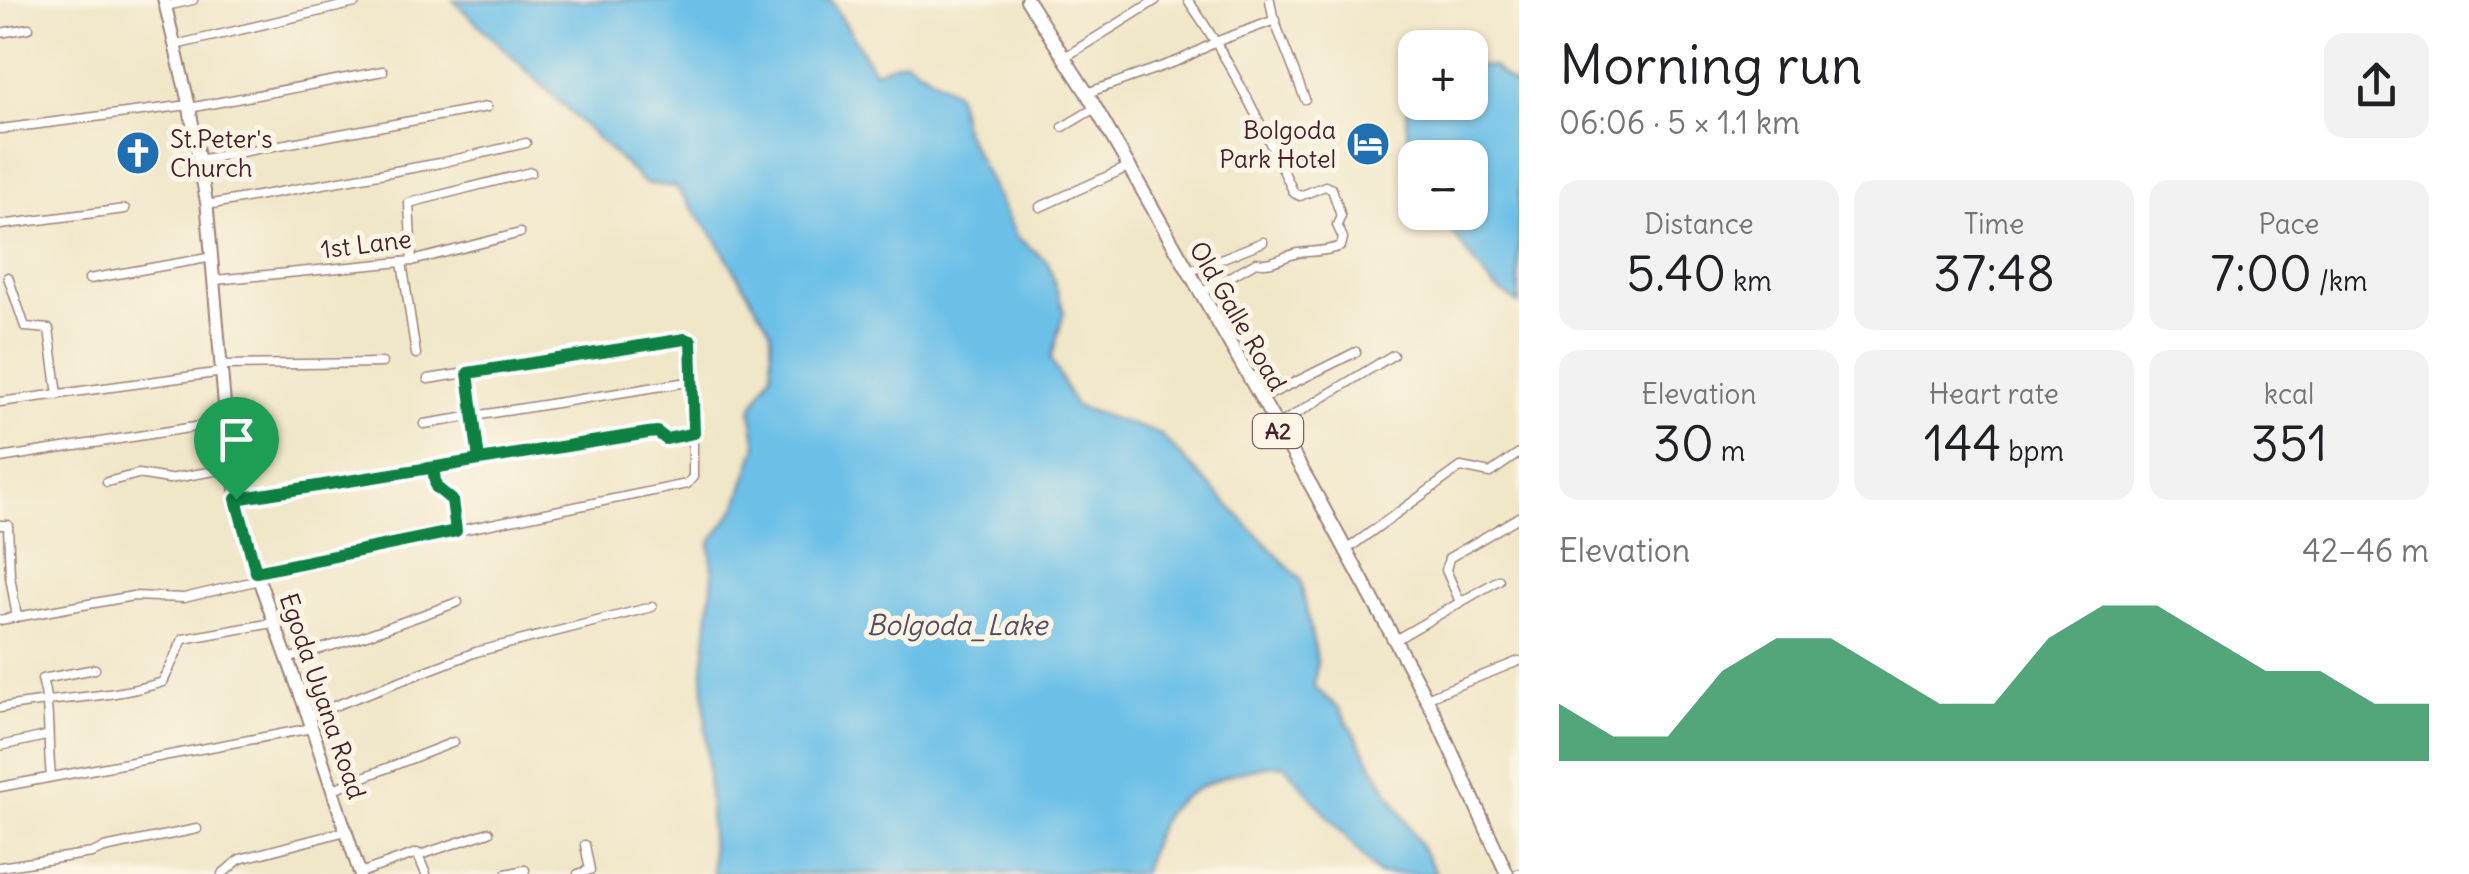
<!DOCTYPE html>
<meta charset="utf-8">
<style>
body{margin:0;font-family:Delius,sans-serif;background:#f2f2f2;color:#202124;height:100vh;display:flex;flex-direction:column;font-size:38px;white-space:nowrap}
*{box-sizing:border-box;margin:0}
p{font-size:32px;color:#757577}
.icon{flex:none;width:55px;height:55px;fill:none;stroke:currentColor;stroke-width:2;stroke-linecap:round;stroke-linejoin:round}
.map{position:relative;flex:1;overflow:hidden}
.drawer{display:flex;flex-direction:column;background:#fff;width:950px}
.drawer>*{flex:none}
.buttons{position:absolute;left:1398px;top:30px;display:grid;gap:20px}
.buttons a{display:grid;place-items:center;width:90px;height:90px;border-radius:20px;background:#fff;box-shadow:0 2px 8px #0004;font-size:50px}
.pin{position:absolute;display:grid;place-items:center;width:85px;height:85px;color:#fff;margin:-102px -42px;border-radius:50% 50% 50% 0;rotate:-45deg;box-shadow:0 0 10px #0007}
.pin .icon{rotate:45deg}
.round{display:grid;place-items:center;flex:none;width:105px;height:105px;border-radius:20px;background:#f2f2f2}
.overview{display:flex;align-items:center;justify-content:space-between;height:170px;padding:0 40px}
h1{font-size:55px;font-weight:600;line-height:75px}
.metrics{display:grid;grid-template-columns:repeat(3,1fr);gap:15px;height:170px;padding:10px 40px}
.metrics div{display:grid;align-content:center;border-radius:20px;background:#f2f2f2;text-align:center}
.metrics b{font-size:50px;font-weight:600}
.metrics small{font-size:28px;font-weight:400}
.metrics p{font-size:28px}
.chart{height:280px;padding:20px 40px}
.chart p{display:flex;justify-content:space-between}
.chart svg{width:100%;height:180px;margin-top:10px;fill:#0b8043;opacity:.7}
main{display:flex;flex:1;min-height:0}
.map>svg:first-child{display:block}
.water{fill:#6cc0e8;stroke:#5b708a;stroke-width:2.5}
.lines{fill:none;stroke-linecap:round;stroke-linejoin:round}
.minor-casing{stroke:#9d827a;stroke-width:11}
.primary-casing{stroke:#9d827a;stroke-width:15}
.trunk-casing{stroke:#9d827a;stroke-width:16}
.minor{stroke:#fff;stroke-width:8}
.primary{stroke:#fff;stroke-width:11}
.trunk{stroke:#fff;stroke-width:12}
.route-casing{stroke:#fff;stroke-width:20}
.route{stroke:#0b8043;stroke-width:12}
.labels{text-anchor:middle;stroke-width:10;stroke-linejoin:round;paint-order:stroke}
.shield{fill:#fcf5e5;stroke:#7f5f63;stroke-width:2.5}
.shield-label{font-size:22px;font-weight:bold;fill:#4a1f2b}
.poi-label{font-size:25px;fill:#4a1f2b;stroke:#fcf5e5;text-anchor:end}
.street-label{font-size:25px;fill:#4a1f2b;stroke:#fcf5e5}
.water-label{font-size:28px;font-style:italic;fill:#544f64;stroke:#fcf5e5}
</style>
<main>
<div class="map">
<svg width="1519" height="874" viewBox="0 0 1519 874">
<rect width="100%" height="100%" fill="#fcf5e5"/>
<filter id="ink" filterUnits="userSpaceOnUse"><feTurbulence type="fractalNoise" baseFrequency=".01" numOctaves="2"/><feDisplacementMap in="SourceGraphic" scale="20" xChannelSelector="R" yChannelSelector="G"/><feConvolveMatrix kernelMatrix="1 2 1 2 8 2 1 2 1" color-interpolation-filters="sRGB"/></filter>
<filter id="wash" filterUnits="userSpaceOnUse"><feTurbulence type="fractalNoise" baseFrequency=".0048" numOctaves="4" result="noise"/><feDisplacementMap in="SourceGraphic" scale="40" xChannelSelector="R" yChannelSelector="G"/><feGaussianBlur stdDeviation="2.25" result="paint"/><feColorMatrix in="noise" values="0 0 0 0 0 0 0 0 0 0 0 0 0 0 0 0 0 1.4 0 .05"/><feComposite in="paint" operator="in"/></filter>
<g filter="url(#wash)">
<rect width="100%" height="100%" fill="#f0e6c8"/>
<g class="water">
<path d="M 453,0 L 831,0 L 874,71 L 905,60 L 956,93 L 964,130 L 1017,237 L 1048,262 L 1064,312 L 1051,359 L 1075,406 L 1160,434 L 1300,579 L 1317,660 L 1314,687 L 1339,708 L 1437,874 L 1378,874 L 1284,765 C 1249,765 1186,785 1165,815 C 1154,831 1149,856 1142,874 L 713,874 L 703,670 L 713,575 L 710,543 L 736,508 L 757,446 L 751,410 L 772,372 L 771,331 L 716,239 L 676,187 L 644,183 Z"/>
<path d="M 1470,65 L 1493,67 L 1513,84 L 1519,83 L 1519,304 L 1493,286 L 1437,213 L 1470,212 L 1470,158 L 1415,158 L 1415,173 C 1409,146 1400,115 1415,90 L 1415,102 L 1470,102 Z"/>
</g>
</g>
<g filter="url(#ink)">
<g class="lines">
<defs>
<g id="minor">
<path d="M 1188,0 C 1231,61 1262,126 1294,193 L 1300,196 L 1325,186 L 1332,189 L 1341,216 L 1337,225 L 1343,238 L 1341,246 C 1325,252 1314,251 1298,253 C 1282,256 1273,266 1256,262 L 1201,293"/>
<path d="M 1270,0 L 1273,17 L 1305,99"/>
<path d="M 166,6 L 193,0"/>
<path d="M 0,33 L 29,28"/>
<path d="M 175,45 L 355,3"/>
<path d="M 1065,57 L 1156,0"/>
<path d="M 1087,93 L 1180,60 L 1218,41 L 1275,20"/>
<path d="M 189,108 L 383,71"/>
<path d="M 1063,127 L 1095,108"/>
<path d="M 0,129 L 189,105"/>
<path d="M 198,160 L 487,107"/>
<path d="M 207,205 L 440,163 L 526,143"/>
<path d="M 1040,207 L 1128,167"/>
<path d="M 0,225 L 125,209"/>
<path d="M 412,261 L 409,203 L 531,172"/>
<path d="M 402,262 L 416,354"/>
<path d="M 1188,272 L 1263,242"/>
<path d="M 8,277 L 25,327 L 49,329 L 58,395"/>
<path d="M 89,279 L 213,257"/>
<path d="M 215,280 L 412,261 L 520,233"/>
<path d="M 222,365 L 382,363"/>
<path d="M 468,373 L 479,460"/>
<path d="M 1261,399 L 1356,352"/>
<path d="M 0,402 L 223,372"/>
<path d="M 424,424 L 694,381"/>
<path d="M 1276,426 L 1393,355"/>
<path d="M 0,458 L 226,422"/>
<path d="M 433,467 L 436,487 L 451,501 L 456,531"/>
<path d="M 107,482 L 138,474 L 169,479 L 231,468"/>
<path d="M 237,499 L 657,432 L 666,439 L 693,433 L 691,341 L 685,339 L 428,379"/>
<path d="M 0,525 L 8,525 L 10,576 L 17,617"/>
<path d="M 1346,550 L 1461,467 L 1490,473 L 1519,453"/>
<path d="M 256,572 L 687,484 L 693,477 L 693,441"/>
<path d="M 1460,602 L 1446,570 L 1449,558 L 1519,517"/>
<path d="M 0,620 L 133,596 L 184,598 L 259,580"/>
<path d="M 1395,640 L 1499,580"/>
<path d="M 287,659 L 361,637 L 458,602"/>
<path d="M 1426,698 L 1519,661"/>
<path d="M 0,708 C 54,697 110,699 163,682 L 183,639 L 273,623"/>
<path d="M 308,716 L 476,652 L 652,607"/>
<path d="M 0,746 L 46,736"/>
<path d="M 51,776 C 47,743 51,710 42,679 L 95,669"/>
<path d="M 0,787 L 312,728"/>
<path d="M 333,789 L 454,742"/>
<path d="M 420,855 L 489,832"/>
<path d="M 0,867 L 92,853 L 104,848 L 197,829"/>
<path d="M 360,873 L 417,853 L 426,874"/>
<path d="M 222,874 L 240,859 L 346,831"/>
<path d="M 506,874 L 525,870"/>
<path d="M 578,874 L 590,870 L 585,845"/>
<path d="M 1518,874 L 1519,874"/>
</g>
<path id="primary" d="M 164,0 L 189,105 L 207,205 L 226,422 L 237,499 L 256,572 L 308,716 L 360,874"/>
<path id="trunk" d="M 1027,0 L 1087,93 L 1313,489 L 1434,713 L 1507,874"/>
</defs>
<use href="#minor" class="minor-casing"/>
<use href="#primary" class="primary-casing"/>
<use href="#trunk" class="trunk-casing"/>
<use href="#minor" class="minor"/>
<use href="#primary" class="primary"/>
<use href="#trunk" class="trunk"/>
</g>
</g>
<g class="lines" filter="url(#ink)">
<defs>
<path id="route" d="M 236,499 L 256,572 L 456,531 L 452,500 L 436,487 L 433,468 L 479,460 L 468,373 L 685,339 L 691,341 L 694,433 L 666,439 L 657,432 L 648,433 L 236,499"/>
</defs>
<use href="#route" class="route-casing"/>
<use href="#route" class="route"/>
</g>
<defs>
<symbol id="hotel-disc" viewBox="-11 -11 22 22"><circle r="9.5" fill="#1f6fb2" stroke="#fcf5e5"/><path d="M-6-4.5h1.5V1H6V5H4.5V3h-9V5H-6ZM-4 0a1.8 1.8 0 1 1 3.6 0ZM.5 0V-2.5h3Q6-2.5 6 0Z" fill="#fff"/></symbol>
<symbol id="church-disc" viewBox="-11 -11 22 22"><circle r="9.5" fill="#1f6fb2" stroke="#fcf5e5"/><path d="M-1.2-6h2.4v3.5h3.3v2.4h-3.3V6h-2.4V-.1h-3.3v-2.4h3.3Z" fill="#fff"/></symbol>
</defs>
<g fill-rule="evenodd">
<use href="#hotel-disc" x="1343" y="119" width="50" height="50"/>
<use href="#church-disc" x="113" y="128" width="50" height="50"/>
</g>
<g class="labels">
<rect class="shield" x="1253" y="414" width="50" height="34" rx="8"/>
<g class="shield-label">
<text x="1278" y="439">A2</text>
</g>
<g class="poi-label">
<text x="1336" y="139">Bolgoda<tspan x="1336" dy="29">Park Hotel</tspan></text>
<text x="170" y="148" text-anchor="start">St.Peter's<tspan x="170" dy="29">Church</tspan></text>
</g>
<g class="street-label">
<text transform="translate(366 244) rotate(-7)" y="9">1st Lane</text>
<text transform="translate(1238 316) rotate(60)" y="9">Old Galle Road</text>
<text transform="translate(323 696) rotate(71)" y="9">Egoda Uyana Road</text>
</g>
<g class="water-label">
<text x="957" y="635">Bolgoda_Lake</text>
</g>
</g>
</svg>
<div class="buttons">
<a>+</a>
<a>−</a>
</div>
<div class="pin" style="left:236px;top:499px;background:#1e9e55"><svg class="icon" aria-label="arrive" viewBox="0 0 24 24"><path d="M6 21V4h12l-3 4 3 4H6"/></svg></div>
</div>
<section class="drawer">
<div class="overview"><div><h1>Morning run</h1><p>06:06 · 5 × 1.1 km</p></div><a class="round"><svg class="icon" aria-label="share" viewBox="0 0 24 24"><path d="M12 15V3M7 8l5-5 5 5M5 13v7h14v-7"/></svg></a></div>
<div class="metrics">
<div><p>Distance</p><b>5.40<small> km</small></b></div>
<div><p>Time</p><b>37:48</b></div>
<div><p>Pace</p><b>7:00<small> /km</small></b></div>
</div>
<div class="metrics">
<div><p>Elevation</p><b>30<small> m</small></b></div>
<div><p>Heart rate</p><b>144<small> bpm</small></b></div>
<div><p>kcal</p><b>351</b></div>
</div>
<div class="chart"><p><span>Elevation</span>42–46 m</p>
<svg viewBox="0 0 160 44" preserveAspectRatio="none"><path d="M0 44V30L10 38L20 38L30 22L40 14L50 14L60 22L70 30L80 30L90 14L100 6L110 6L120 14L130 22L140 22L150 30L160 30V44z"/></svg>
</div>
</section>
</main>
